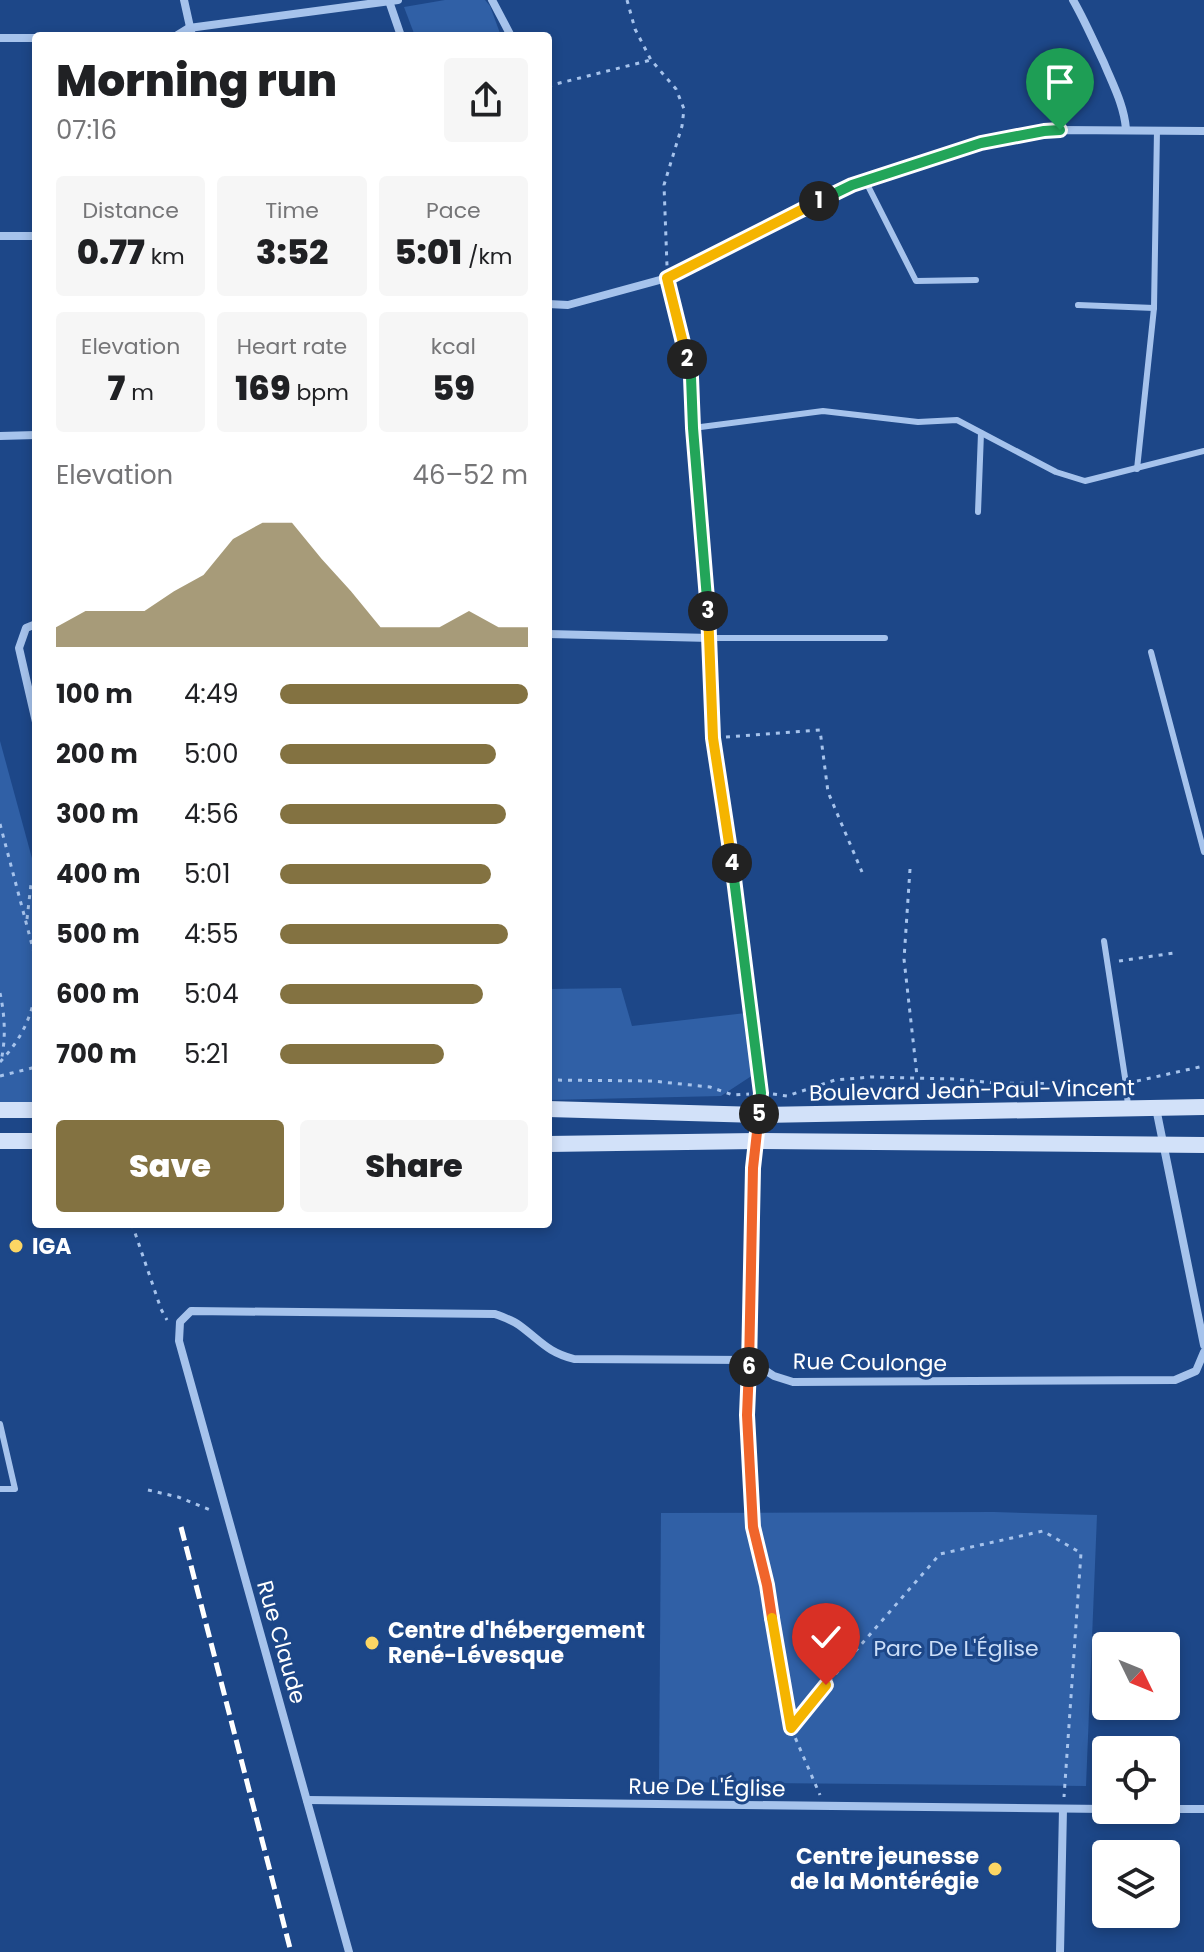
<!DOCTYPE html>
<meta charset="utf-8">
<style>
body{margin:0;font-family:Poppins,sans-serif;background:#f6f6f6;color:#202124;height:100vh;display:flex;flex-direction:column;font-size:30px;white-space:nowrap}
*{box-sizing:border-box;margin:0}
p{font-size:26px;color:#757577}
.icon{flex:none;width:44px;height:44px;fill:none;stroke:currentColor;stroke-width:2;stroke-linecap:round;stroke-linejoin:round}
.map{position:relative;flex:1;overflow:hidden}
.sheet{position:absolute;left:32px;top:32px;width:520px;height:1196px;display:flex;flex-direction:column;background:#fff;border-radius:8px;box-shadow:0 4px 12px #0003}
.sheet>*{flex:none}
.needle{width:52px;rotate:133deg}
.fabs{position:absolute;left:1092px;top:1632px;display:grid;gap:16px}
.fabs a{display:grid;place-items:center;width:88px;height:88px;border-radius:8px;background:#fff;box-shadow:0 4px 12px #0003;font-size:40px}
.pin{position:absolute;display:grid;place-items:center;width:68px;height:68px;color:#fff;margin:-82px -34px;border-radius:50% 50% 50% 0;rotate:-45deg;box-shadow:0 0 8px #0007}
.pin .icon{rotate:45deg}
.km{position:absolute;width:40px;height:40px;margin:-20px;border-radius:50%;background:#222;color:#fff;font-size:22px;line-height:40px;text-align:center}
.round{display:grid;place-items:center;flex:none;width:84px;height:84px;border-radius:8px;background:#f6f6f6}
.headline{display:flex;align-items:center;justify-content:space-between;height:136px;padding:0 24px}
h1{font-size:44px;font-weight:800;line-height:60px}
.figures{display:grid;grid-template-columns:repeat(3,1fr);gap:12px;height:136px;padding:8px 24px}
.figures div{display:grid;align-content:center;border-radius:8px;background:#f6f6f6;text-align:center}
.figures b{font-size:34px;font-weight:800}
.figures small{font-size:22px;font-weight:400}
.figures p{font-size:22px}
.chart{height:224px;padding:16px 24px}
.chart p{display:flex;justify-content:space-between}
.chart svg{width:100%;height:144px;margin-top:8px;fill:#837241;opacity:.7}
.cta{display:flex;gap:16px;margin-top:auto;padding:16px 24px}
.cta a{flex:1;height:92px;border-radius:8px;background:#837241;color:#fff;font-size:32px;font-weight:800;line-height:92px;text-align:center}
.cta a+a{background:#f6f6f6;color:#202124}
ul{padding:0 24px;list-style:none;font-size:26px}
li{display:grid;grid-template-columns:128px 96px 1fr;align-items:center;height:60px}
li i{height:20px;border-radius:10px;background:#837241}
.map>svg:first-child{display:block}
.green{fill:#3060a6}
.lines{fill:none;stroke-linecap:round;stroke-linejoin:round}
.path{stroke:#a6c3ec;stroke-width:3;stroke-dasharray:4 6;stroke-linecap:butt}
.lane{stroke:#a6c3ec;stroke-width:6}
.street{stroke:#a6c3ec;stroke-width:8}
.secondary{stroke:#d2e1f9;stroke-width:16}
.rail{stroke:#fff;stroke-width:5;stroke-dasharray:14 6;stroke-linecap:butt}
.split-1-casing{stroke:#fff;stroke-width:16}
.split-2-casing{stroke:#fff;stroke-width:16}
.split-3-casing{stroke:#fff;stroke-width:16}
.split-4-casing{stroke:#fff;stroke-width:16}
.split-5-casing{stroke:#fff;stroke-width:16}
.split-6-casing{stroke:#fff;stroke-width:16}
.split-7-casing{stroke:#fff;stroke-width:16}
.split-8-casing{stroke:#fff;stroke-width:16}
.split-1{stroke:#22a559;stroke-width:10}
.split-2{stroke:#f5b400;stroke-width:10}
.split-3{stroke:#22a559;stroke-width:10}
.split-4{stroke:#f5b400;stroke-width:10}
.split-5{stroke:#22a559;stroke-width:10}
.split-6{stroke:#f0652b;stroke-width:10}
.split-7{stroke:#f0652b;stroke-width:10}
.split-8{stroke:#f5b400;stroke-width:10}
.poi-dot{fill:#fcd664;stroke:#1d4788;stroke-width:3}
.labels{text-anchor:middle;stroke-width:6;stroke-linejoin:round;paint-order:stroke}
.street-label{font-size:22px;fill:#fff;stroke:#1d4788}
.poi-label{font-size:22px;font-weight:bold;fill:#fff;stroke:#1d4788;text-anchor:start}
.park-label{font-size:22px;fill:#cbdef8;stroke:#1d4788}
</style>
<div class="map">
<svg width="1204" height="1952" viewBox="0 0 1204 1952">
<rect width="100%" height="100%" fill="#1d4788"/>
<g class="green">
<path d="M 445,0 L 485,0 L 490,6 L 501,36 L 415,36 L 404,7 Z"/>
<path d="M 0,741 L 36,873 L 36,1110 L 0,1110 Z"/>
<path d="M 621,988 L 632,1026 L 746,1013 L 753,1075 L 721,1096 L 548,1100 L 548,989 Z"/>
<path d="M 994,1512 L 1097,1515 L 1086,1786 L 659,1782 L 661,1513 Z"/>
</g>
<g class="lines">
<g class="path">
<path d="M 627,0 L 635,29 L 651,60 L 676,89 L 684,109 L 682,126 L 664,185 L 667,266"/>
<path d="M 548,86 L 651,60"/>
<path d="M 726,737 L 820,730 L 828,792 L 862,872"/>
<path d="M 0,824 L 36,960"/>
<path d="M 910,869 L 904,959 L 917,1076"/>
<path d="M 27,919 L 31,884 L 36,875"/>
<path d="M 1119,961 L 1174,953"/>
<path d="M 0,993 C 5,1016 6,1039 1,1061"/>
<path d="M 0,1062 C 20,1041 33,1016 36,987"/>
<path d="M 0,1076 L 36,1067"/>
<path d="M 548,1080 L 652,1081 L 710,1087 L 733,1095 L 749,1094"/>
<path d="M 1137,1081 L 1204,1066"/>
<path d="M 773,1094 L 787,1096 L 835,1080 L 871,1077 L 956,1079 L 994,1083 L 1114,1084"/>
<path d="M 132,1224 L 161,1309 L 167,1320"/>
<path d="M 749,1373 L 747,1415 L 753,1527 L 767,1585 L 791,1728 L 820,1795"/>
<path d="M 148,1490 L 178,1497 L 213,1511"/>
<path d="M 791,1728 L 826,1685 L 940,1554 L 1043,1531 L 1081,1553 L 1064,1797"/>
</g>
<g class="lane">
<path d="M 865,180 L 916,281 L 976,280"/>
<path d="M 1078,305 L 1154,308"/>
<path d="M 693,428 L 823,411 L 918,422 L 957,420 L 1056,472 L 1085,481 L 1204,451"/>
<path d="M 1137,469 L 1154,308 L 1157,130"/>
<path d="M 978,512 L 981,433"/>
<path d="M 710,638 L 885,638"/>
<path d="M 1151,652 L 1204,852"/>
<path d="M 1104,941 L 1126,1084 L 1128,1107"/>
<path d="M 0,1424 L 15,1489 L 0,1489"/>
</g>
<g class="street">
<path d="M 184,0 L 192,36"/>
<path d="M 492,0 L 511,36"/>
<path d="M 1073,0 C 1085,21 1094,42 1104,63 C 1113,85 1124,105 1126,129"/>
<path d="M 389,1 L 401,36"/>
<path d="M 176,36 L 189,28 L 398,0"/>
<path d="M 0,38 L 36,38"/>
<path d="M 0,236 L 36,236"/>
<path d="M 667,278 L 691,377 L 693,428 L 710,638 L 713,738 L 739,915 L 761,1093 L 753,1168 L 749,1360"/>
<path d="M 548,304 L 568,305 L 667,278 L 852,185 L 865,180 L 981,143 L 1044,131 L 1060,130 L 1204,131"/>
<path d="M 0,436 L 36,435"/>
<path d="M 36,624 L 26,628 L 19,648 L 36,722"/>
<path d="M 548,634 L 710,638"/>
<path d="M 1156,1108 L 1204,1345"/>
<path d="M 307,1800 L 1106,1809"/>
<path d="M 1166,1809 L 1204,1809"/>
<path d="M 349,1952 L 179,1341 L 180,1322 L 191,1311 L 495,1314 C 503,1317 512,1320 519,1325 C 541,1341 547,1352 574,1359 L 749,1360 L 774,1376 L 793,1382 L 1175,1380 L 1196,1371 L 1204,1352"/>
<path d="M 1060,1952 L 1063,1809"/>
</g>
<g class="secondary">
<path d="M 548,1109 L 759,1115 L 1204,1107"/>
<path d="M 0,1110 L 36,1110"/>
<path d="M 0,1141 L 36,1141"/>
<path d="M 548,1144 L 755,1141 L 1204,1145"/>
</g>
<path class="rail" d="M 181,1527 L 291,1952"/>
</g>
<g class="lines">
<defs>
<path id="split-1" d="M 819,201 L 852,185 L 981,143 L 1044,131 L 1060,130"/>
<path id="split-2" d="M 687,359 L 667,278 L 819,201"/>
<path id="split-3" d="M 687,359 L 691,377 L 693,428 L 708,611"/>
<path id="split-4" d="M 708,611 L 713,738 L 732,863"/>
<path id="split-5" d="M 732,863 L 761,1093 L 759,1114"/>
<path id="split-6" d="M 749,1367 L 753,1168 L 759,1114"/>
<path id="split-7" d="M 749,1367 L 747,1415 L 753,1527 L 767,1585 L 772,1618"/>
<path id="split-8" d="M 772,1618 L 791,1728 L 826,1685"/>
</defs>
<use href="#split-1" class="split-1-casing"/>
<use href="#split-2" class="split-2-casing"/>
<use href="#split-3" class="split-3-casing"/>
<use href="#split-4" class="split-4-casing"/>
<use href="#split-5" class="split-5-casing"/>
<use href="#split-6" class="split-6-casing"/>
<use href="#split-7" class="split-7-casing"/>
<use href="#split-8" class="split-8-casing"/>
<use href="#split-1" class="split-1"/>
<use href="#split-2" class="split-2"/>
<use href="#split-3" class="split-3"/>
<use href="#split-4" class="split-4"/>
<use href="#split-5" class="split-5"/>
<use href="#split-6" class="split-6"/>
<use href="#split-7" class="split-7"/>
<use href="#split-8" class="split-8"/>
</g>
<g class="poi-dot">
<circle cx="16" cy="1246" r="8"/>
<circle cx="372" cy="1643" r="8"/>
<circle cx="995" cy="1869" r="8"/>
</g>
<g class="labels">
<g class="street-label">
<text transform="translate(972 1090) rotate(-1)" y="8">Boulevard Jean-Paul-Vincent</text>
<text transform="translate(870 1362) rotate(1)" y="8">Rue Coulonge</text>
<text transform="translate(282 1642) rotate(74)" y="8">Rue Claude</text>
<text transform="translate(707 1787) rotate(1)" y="8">Rue De L'Église</text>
</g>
<g class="poi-label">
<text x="32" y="1254">IGA</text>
<text x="388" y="1638">Centre d'hébergement<tspan x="388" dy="25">René-Lévesque</tspan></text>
<text x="979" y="1864" text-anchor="end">Centre jeunesse<tspan x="979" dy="25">de la Montérégie</tspan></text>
</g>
<g class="park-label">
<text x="956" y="1656">Parc De L'Église</text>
</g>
</g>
</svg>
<div class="fabs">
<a><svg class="needle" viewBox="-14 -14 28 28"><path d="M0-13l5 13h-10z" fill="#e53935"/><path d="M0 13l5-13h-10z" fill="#757577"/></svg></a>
<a><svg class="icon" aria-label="locate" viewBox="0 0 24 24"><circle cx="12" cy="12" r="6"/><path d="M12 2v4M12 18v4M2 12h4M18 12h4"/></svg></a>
<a><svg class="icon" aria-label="layers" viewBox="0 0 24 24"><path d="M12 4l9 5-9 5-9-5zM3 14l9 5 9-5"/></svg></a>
</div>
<div class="pin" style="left:1060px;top:130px;background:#1e9e55"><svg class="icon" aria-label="arrive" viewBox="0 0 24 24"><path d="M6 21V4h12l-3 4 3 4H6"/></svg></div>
<div class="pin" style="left:826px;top:1685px;background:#d93025"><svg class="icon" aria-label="check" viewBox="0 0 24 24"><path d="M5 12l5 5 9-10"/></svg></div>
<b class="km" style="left:819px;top:201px">1</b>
<b class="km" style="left:687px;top:359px">2</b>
<b class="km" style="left:708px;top:611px">3</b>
<b class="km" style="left:732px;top:863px">4</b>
<b class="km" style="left:759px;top:1114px">5</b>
<b class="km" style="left:749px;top:1367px">6</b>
<section class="sheet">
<div class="headline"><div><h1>Morning run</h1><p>07:16</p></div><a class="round"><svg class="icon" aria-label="share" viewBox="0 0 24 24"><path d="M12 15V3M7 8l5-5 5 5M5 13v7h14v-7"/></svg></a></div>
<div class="figures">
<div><p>Distance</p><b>0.77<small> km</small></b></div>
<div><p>Time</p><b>3:52</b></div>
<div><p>Pace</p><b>5:01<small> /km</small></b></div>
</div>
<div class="figures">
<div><p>Elevation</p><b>7<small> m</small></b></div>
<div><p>Heart rate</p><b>169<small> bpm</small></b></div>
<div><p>kcal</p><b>59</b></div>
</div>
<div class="chart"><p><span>Elevation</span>46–52 m</p>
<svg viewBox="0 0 160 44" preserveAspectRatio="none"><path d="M0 44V38L10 33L20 33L30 33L40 27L50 22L60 11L70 6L80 6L90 17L100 27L110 38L120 38L130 38L140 33L150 38L160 38V44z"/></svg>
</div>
<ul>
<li><b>100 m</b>4:49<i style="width:100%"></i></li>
<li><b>200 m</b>5:00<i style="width:87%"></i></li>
<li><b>300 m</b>4:56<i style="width:91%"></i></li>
<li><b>400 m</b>5:01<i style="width:85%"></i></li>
<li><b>500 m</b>4:55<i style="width:92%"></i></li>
<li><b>600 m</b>5:04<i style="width:82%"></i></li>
<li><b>700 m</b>5:21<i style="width:66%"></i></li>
</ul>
<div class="cta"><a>Save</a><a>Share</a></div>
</section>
</div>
